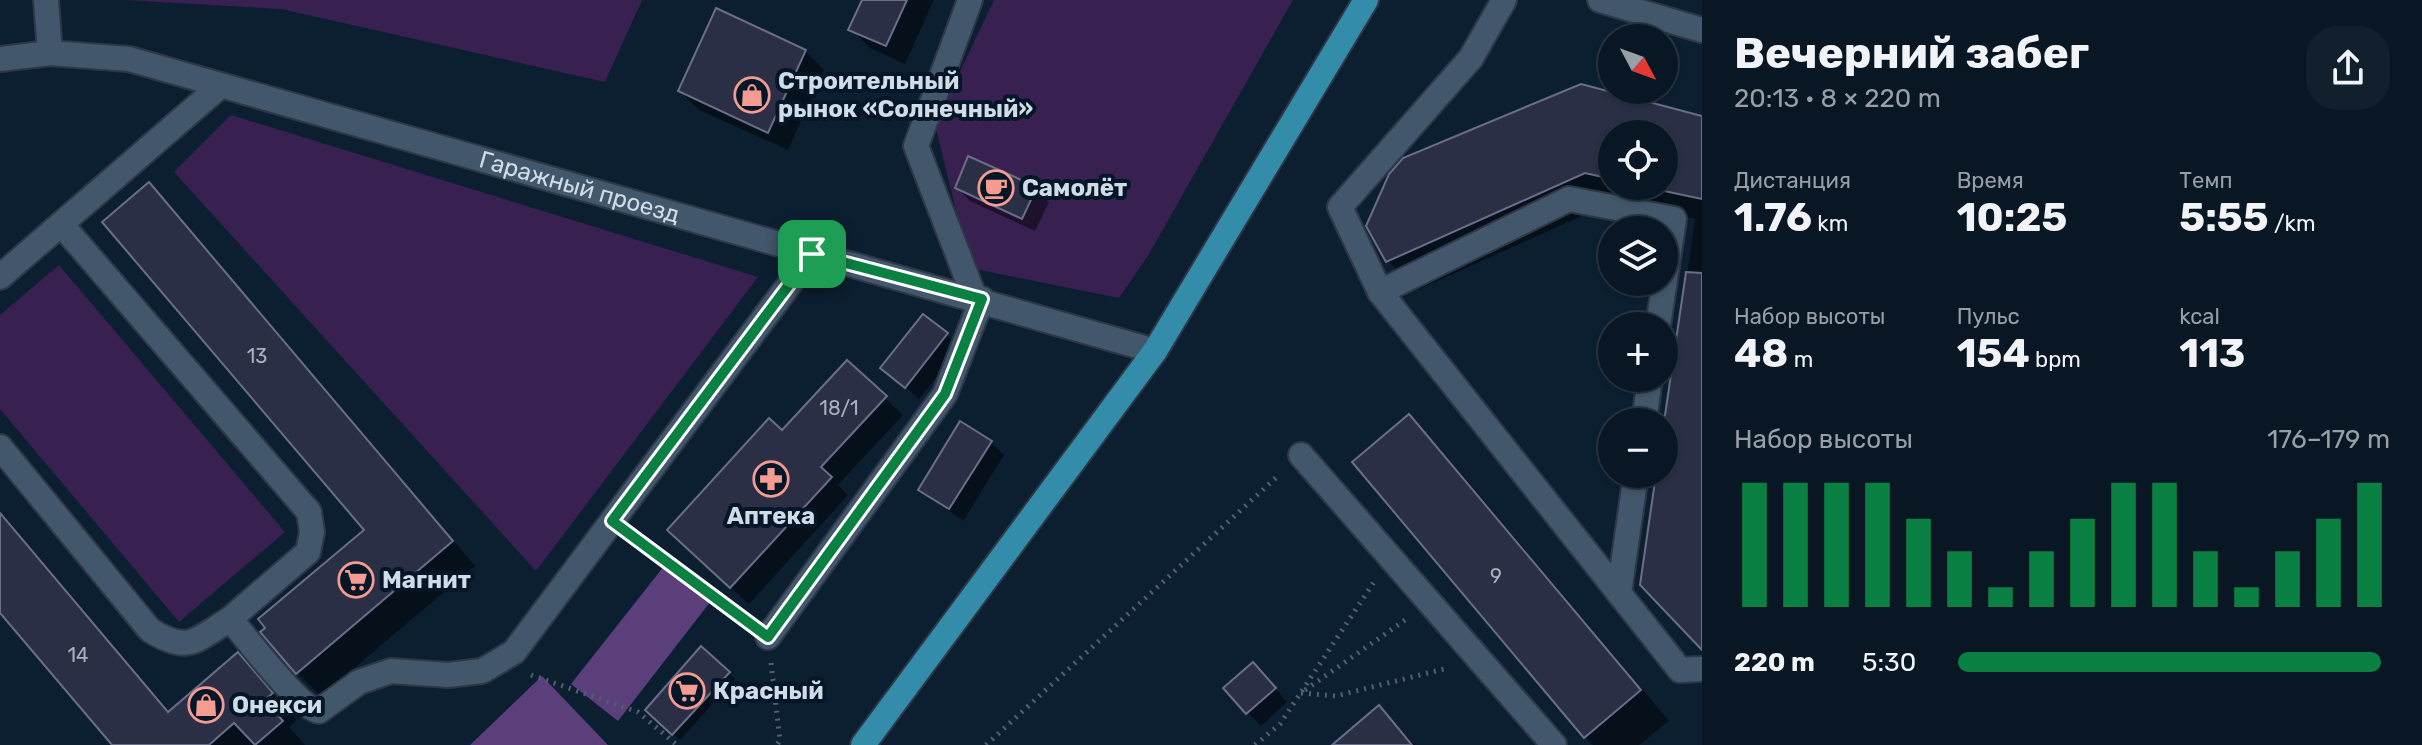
<!DOCTYPE html>
<html lang="ru">
<meta charset="utf-8">
<style>
body{margin:0;font-family:Rubik,sans-serif;background:#12202d;color:#f1f3f6;height:100vh;display:flex;flex-direction:column;font-size:30px;white-space:nowrap}
*{box-sizing:border-box;margin:0}
p{font-size:26px;color:#999fa7}
.icon{flex:none;width:44px;height:44px;fill:none;stroke:currentColor;stroke-width:2;stroke-linecap:round;stroke-linejoin:round}
.map{position:relative;flex:1;overflow:hidden}
.sheet{display:flex;flex-direction:column;background:#091725;width:720px}
.sheet>*{flex:none}
.needle{width:52px;rotate:131deg}
.fabs{position:absolute;left:1598px;top:24px;display:grid;gap:16px}
.fabs a{display:grid;place-items:center;width:80px;height:80px;border-radius:50%;background:#091725;box-shadow:0 2px 6px #0004,0 0 0 2px #293642;font-size:40px}
.pin{position:absolute;display:grid;place-items:center;width:68px;height:68px;color:#fff;margin:-34px;border-radius:16px;box-shadow:0 4px 12px #0006}
.round{display:grid;place-items:center;flex:none;width:84px;height:84px;border-radius:32px;background:#12202d}
.headline{display:flex;align-items:center;justify-content:space-between;height:136px;padding:0 32px}
h1{font-size:44px;font-weight:700;line-height:60px}
.stats{display:grid;grid-template-columns:repeat(3,1fr);gap:12px;height:136px;padding:8px 32px}
.stats div{display:grid;align-content:center}
.stats b{font-size:40px;font-weight:700}
.stats small{font-size:22px;font-weight:400}
.stats p{font-size:22px}
.chart{height:224px;padding:16px 32px}
.chart p{display:flex;justify-content:space-between}
.chart svg{width:100%;height:144px;margin-top:8px;stroke:#0b8043;stroke-width:6}
ul{padding:0 32px;list-style:none;font-size:26px}
li{display:grid;grid-template-columns:128px 96px 1fr;align-items:center;height:60px}
li i{height:20px;border-radius:10px;background:#0b8043}
main{display:flex;flex:1;min-height:0}
.map>svg:first-child{display:block}
.green{fill:#382051}
.forest{fill:#5a3f7a}
.shadow{fill:#0007;fill-rule:evenodd}
.building{fill:#2b2f46;stroke:#696e89;stroke-width:2}
.lines{fill:none;stroke-linecap:round;stroke-linejoin:round}
.minor-casing{stroke:#2e3746;stroke-width:28}
.major-casing{stroke:#2e3746;stroke-width:28}
.path{stroke:#506070;stroke-width:5;stroke-dasharray:2 6;stroke-linecap:butt}
.minor{stroke:#42576b;stroke-width:24}
.major{stroke:#338daa;stroke-width:24}
.route-casing{stroke:#fff;stroke-width:16}
.route{stroke:#0b8043;stroke-width:10}
.labels{text-anchor:middle;stroke-width:8;stroke-linejoin:round;paint-order:stroke}
.number-label{font-size:20px;fill:#a7b1c0}
.poi-label{font-size:24px;font-weight:bold;fill:#d0dce8;stroke:#041627;text-anchor:start}
.street-label{font-size:24px;fill:#d0dce8;stroke:#041627}
</style>
<main>
<div class="map">
<svg width="1702" height="745" viewBox="0 0 1702 745">
<rect width="100%" height="100%" fill="#0c1f31"/>
<g class="green">
<path d="M 124,0 L 642,0 L 605,82 L 281,9 Z"/>
<path d="M 994,0 L 1293,0 L 1149,254 L 1119,298 L 970,268 L 935,124 Z"/>
<path d="M 231,115 L 758,277 L 536,571 L 174,172 Z"/>
<path d="M 59,265 L 285,532 L 179,622 L 0,409 L 0,315 Z"/>
</g>
<g class="forest">
<path d="M 668,561 L 714,597 L 618,721 L 571,684 Z"/>
<path d="M 542,676 L 608,745 L 470,745 Z"/>
</g>
<g class="shadow">
<path d="M 864,0 L 934,0 L 905,64 L 870,48 L 851,29 Z"/>
<path d="M 805,51 L 824,70 L 788,150 L 699,110 L 680,91 Z"/>
<path d="M 1702,118 L 1702,646 L 1658,474 L 1664,474 L 1664,435 L 1695,219 L 1615,201 L 1417,290 L 1388,261 L 1404,160 ZM 1612,134 L 1664,134 L 1664,186 L 1612,186 Z"/>
<path d="M 149,185 L 475,566 L 321,696 L 297,673 L 367,531 Z"/>
<path d="M 957,188 L 1036,189 L 1049,202 L 1035,231 L 970,201 Z"/>
<path d="M 946,335 L 960,348 L 919,399 L 883,368 Z"/>
<path d="M 848,363 L 903,415 L 838,485 L 848,495 L 749,604 L 687,548 L 782,433 Z"/>
<path d="M 1409,417 L 1438,446 L 1669,721 L 1639,745 L 1593,745 L 1354,462 Z"/>
<path d="M 991,442 L 1004,455 L 963,521 L 921,490 Z"/>
<path d="M 0,511 L 171,713 L 237,655 L 297,720 L 289,727 L 305,745 L 115,745 L 0,610 Z"/>
<path d="M 702,649 L 735,679 L 680,740 L 647,709 Z"/>
<path d="M 1266,678 L 1287,702 L 1261,726 L 1248,713 Z"/>
<path d="M 1379,708 L 1415,745 L 1335,745 Z"/>
</g>
<g class="building">
<path d="M 862,0 L 907,0 L 886,46 L 848,30 Z"/>
<path d="M 716,8 L 806,50 L 768,133 L 678,91 Z"/>
<path d="M 1581,84 L 1702,116 L 1702,199 L 1664,191 L 1664,134 L 1612,134 L 1612,179 L 1585,173 L 1386,262 L 1366,226 L 1389,174 L 1403,158 Z"/>
<path d="M 968,156 L 1037,187 L 1022,219 L 955,188 Z"/>
<path d="M 149,182 L 453,541 L 296,674 L 260,632 L 265,628 L 258,619 L 364,530 L 102,222 Z"/>
<path d="M 1686,272 L 1702,273 L 1702,650 L 1640,585 L 1656,474 L 1664,474 L 1664,422 Z"/>
<path d="M 923,314 L 948,333 L 905,388 L 880,368 Z"/>
<path d="M 847,360 L 887,396 L 821,467 L 832,477 L 730,588 L 667,530 L 769,418 L 782,430 Z"/>
<path d="M 1409,414 L 1641,690 L 1584,738 L 1352,462 Z"/>
<path d="M 960,421 L 992,441 L 949,509 L 918,490 Z"/>
<path d="M 0,513 L 168,712 L 238,652 L 273,693 L 265,700 L 283,721 L 255,745 L 234,723 L 209,745 L 112,745 L 0,613 Z"/>
<path d="M 701,646 L 730,672 L 672,735 L 645,710 Z"/>
<path d="M 1253,662 L 1276,688 L 1246,714 L 1223,688 Z"/>
<path d="M 1379,705 L 1412,745 L 1332,745 Z"/>
</g>
<g class="lines">
<defs>
<g id="minor">
<path d="M 46,0 L 50,53"/>
<path d="M 970,0 L 916,146 L 974,296"/>
<path d="M 1600,0 L 1702,30"/>
<path id="s1" d="M 0,59 L 50,53 L 129,59 L 1155,351"/>
<path d="M 61,224 L 309,512 L 312,532 L 308,552 L 230,619"/>
<path d="M 0,277 L 219,87"/>
<path d="M 1380,292 L 1340,207 L 1471,58 L 1504,0"/>
<path d="M 1658,326 L 1674,219 L 1569,199 L 1380,292 L 1680,670 L 1702,669"/>
<path d="M 1644,422 L 1650,378"/>
<path d="M 0,447 L 150,630 C 188,654 195,641 230,619 C 246,637 299,709 319,711 L 359,682 L 391,671 L 448,675 L 482,671 L 514,652 L 812,254"/>
<path d="M 1301,455 L 1554,745"/>
<path d="M 1619,593 L 1636,474"/>
<path d="M 768,637 L 945,394 L 982,299"/>
</g>
<path id="major" d="M 863,745 L 1155,351 L 1366,0"/>
</defs>
<use href="#minor" class="minor-casing"/>
<use href="#major" class="major-casing"/>
<g class="path">
<path d="M 635,538 L 746,621"/>
<path d="M 771,663 L 780,740 L 777,745"/>
<path d="M 531,675 L 638,712 L 677,745"/>
<path d="M 1305,690 L 1408,618"/>
<path d="M 1301,693 L 1336,696 L 1448,668"/>
<path d="M 986,745 L 1280,474"/>
<path d="M 1255,745 L 1280,724 L 1374,582"/>
</g>
<use href="#minor" class="minor"/>
<use href="#major" class="major"/>
</g>
<g class="lines">
<defs>
<path id="route" d="M 812,254 L 982,299 L 945,394 L 768,637 L 612,521 Z"/>
</defs>
<use href="#route" class="route-casing"/>
<use href="#route" class="route"/>
</g>
<defs>
<symbol id="shop-ring" viewBox="-11 -11 22 22"><circle r="9.5" fill="#041627" stroke="#f59c92" stroke-width="1.5"/><path d="M-5-2.5h2.3a2.7 3.5 0 0 1 5.4 0H5L5.5 6h-11ZM-1.5-2.5h3a1.5 2.3 0 0 0-3 0Z" fill="#f59c92"/></symbol>
<symbol id="cafe-ring" viewBox="-11 -11 22 22"><circle r="9.5" fill="#041627" stroke="#f59c92" stroke-width="1.5"/><path d="M-5.5-4.5H6V0H3Q3 3.5 0 3.5H-2.5Q-5.5 3.5-5.5 0ZM3-3.2v2h1.7v-2ZM-6 4.5H4V6H-6Z" fill="#f59c92"/></symbol>
<symbol id="pharmacy-ring" viewBox="-11 -11 22 22"><circle r="9.5" fill="#041627" stroke="#f59c92" stroke-width="1.5"/><path d="M-2-6h4v4h4v4h-4v4h-4v-4h-4v-4h4Z" fill="#f59c92"/></symbol>
<symbol id="supermarket-ring" viewBox="-11 -11 22 22"><circle r="9.5" fill="#041627" stroke="#f59c92" stroke-width="1.5"/><path d="M-6-5.5h2.5l.6 2H6L4.5 2H-2.5L-4.4-4H-6ZM-1.5 3.2a1.3 1.3 0 1 0 .1 0ZM3 3.2a1.3 1.3 0 1 0 .1 0Z" fill="#f59c92"/></symbol>
</defs>
<g fill-rule="evenodd">
<use href="#shop-ring" x="732" y="75" width="40" height="40"/>
<use href="#cafe-ring" x="976" y="168" width="40" height="40"/>
<use href="#pharmacy-ring" x="751" y="459" width="40" height="40"/>
<use href="#supermarket-ring" x="336" y="560" width="40" height="40"/>
<use href="#supermarket-ring" x="667" y="671" width="40" height="40"/>
<use href="#shop-ring" x="186" y="685" width="40" height="40"/>
</g>
<g class="labels">
<g class="number-label">
<text x="257" y="363">13</text>
<text x="839" y="415">18/1</text>
<text x="1496" y="583">9</text>
<text x="78" y="662">14</text>
</g>
<g class="poi-label">
<text x="778" y="89">Строительный<tspan x="778" dy="28">рынок «Солнечный»</tspan></text>
<text x="1022" y="196">Самолёт</text>
<text x="771" y="524" text-anchor="middle">Аптека</text>
<text x="382" y="588">Магнит</text>
<text x="713" y="699">Красный</text>
<text x="232" y="713">Онекси</text>
</g>
<g class="street-label">
<text dy="8" stroke="none"><textPath href="#s1" startOffset="598">Гаражный проезд</textPath></text>
</g>
</g>
</svg>
<div class="fabs">
<a><svg class="needle" viewBox="-14 -14 28 28"><path d="M0-13l5 13h-10z" fill="#e53935"/><path d="M0 13l5-13h-10z" fill="#999fa7"/></svg></a>
<a><svg class="icon" aria-label="locate" viewBox="0 0 24 24"><circle cx="12" cy="12" r="6"/><path d="M12 2v4M12 18v4M2 12h4M18 12h4"/></svg></a>
<a><svg class="icon" aria-label="layers" viewBox="0 0 24 24"><path d="M12 4l9 5-9 5-9-5zM3 14l9 5 9-5"/></svg></a>
<a>+</a>
<a>−</a>
</div>
<div class="pin" style="left:812px;top:254px;background:#1e9e55"><svg class="icon" aria-label="arrive" viewBox="0 0 24 24"><path d="M6 21V4h12l-3 4 3 4H6"/></svg></div>
</div>
<section class="sheet">
<div class="headline"><div><h1>Вечерний забег</h1><p>20:13 · 8 × 220 m</p></div><a class="round"><svg class="icon" aria-label="share" viewBox="0 0 24 24"><path d="M12 15V3M7 8l5-5 5 5M5 13v7h14v-7"/></svg></a></div>
<div class="stats">
<div><p>Дистанция</p><b>1.76<small> km</small></b></div>
<div><p>Время</p><b>10:25</b></div>
<div><p>Темп</p><b>5:55<small> /km</small></b></div>
</div>
<div class="stats">
<div><p>Набор высоты</p><b>48<small> m</small></b></div>
<div><p>Пульс</p><b>154<small> bpm</small></b></div>
<div><p>kcal</p><b>113</b></div>
</div>
<div class="chart"><p><span>Набор высоты</span>176–179 m</p>
<svg viewBox="0 0 160 44" preserveAspectRatio="none"><path d="M5 44V6M15 44V6M25 44V6M35 44V6M45 44V17M55 44V27M65 44V38M75 44V27M85 44V17M95 44V6M105 44V6M115 44V27M125 44V38M135 44V27M145 44V17M155 44V6"/></svg>
</div>
<ul>
<li><b>220 m</b>5:30<i style="width:98%"></i></li>
</ul>
</section>
</main>
